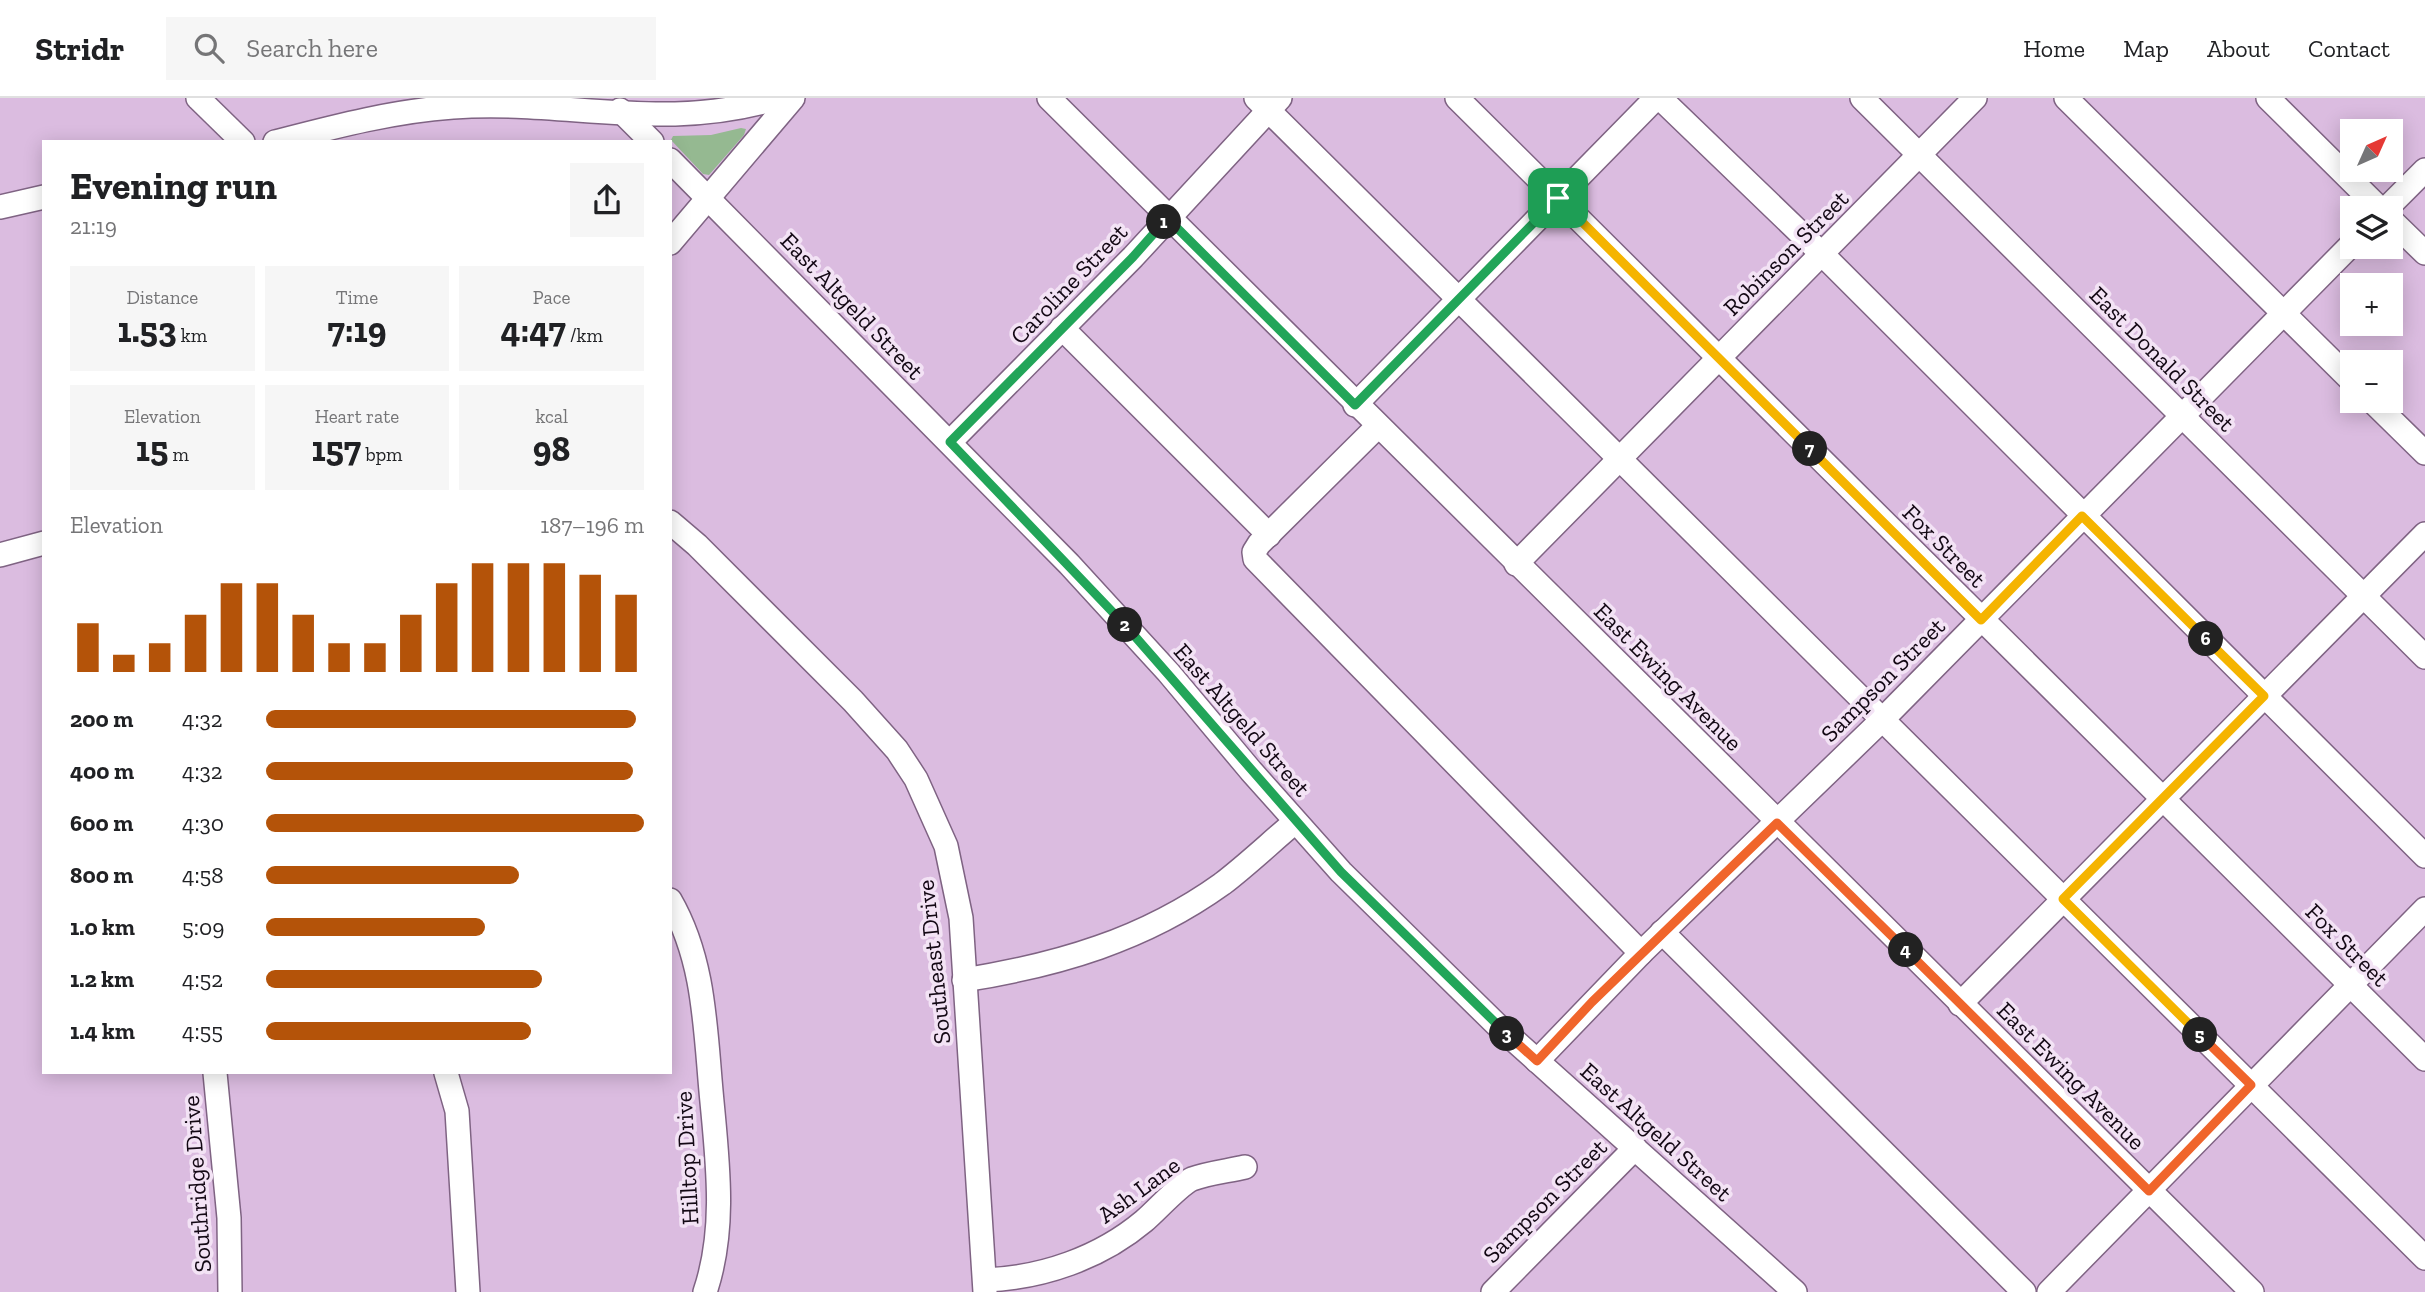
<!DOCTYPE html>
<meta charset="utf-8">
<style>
body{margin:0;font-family:"Zilla Slab",serif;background:#f6f6f6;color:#202124;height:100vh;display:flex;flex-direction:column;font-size:26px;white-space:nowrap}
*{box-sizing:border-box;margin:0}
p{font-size:23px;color:#757577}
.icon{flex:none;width:38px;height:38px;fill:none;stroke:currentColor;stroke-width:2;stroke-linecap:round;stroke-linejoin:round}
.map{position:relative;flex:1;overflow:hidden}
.drawer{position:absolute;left:42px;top:42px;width:630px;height:934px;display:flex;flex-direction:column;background:#fff;border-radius:0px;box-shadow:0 4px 18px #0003}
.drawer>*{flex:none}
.needle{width:46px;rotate:45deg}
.tools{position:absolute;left:2340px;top:21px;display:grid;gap:14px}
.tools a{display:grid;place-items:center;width:63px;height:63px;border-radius:0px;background:#fff;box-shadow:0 4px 18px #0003;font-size:35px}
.pin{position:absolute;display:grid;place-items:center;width:60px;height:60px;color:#fff;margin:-30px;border-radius:14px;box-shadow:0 4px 10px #0006}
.km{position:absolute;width:35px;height:35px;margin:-18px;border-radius:50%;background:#222;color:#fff;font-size:19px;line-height:35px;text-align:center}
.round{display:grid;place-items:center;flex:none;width:74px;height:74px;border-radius:0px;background:#f6f6f6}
.head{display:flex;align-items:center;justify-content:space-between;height:119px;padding:0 28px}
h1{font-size:38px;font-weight:700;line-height:52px}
.stats{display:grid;grid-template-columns:repeat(3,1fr);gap:10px;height:119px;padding:7px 28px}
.stats div{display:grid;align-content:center;border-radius:0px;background:#f6f6f6;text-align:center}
.stats b{font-size:35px;font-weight:700}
.stats small{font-size:19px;font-weight:400}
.stats p{font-size:19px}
.chart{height:196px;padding:14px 28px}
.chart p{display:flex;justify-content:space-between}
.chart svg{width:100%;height:126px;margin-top:7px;stroke:#b45309;stroke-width:6}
ul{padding:0 28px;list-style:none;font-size:23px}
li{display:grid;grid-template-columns:112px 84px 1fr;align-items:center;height:52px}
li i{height:18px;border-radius:9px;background:#b45309}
header{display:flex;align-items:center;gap:42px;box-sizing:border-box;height:98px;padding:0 35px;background:#fff;border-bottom:2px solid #e0e0e0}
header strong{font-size:33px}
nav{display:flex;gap:38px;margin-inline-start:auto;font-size:24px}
.search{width:490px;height:63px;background:#f6f6f6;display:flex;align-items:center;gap:18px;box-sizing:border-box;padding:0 24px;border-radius:0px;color:#757577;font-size:26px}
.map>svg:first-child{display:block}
.green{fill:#95b991}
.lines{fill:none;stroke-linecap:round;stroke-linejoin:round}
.minor-casing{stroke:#7f6383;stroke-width:26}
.minor{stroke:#fff;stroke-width:23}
.split-1-casing{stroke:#fff;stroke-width:14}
.split-2-casing{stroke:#fff;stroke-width:14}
.split-3-casing{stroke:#fff;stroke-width:14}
.split-4-casing{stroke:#fff;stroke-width:14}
.split-5-casing{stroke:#fff;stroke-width:14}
.split-6-casing{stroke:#fff;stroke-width:14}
.split-7-casing{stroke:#fff;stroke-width:14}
.split-8-casing{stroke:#fff;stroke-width:14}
.split-1{stroke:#22a559;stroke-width:9}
.split-2{stroke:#22a559;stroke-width:9}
.split-3{stroke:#22a559;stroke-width:9}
.split-4{stroke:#f0652b;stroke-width:9}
.split-5{stroke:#f0652b;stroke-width:9}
.split-6{stroke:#f5b400;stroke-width:9}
.split-7{stroke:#f5b400;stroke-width:9}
.split-8{stroke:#f5b400;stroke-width:9}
.labels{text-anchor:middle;stroke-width:7;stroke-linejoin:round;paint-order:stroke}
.street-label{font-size:24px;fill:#130814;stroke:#f3e3f5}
</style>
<header>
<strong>Stridr</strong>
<div class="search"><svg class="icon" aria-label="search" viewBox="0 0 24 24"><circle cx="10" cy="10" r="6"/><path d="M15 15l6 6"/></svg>Search here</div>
<nav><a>Home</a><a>Map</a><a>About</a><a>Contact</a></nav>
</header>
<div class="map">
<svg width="2425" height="1194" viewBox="0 0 2425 1194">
<rect width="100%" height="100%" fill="#dbbce0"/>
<path class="green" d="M 741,30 L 746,31 L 744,37 L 709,77 L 703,76 L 671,42 L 673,38 L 711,37 Z"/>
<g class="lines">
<defs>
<g id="minor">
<path d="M 198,0 L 243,44"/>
<path d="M 1049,0 L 2252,1194"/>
<path d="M 1256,0 L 2425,1160"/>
<path d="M 1457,0 L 2425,961"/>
<path d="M 1660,0 L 1822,156 L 2425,758"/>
<path d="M 1862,0 L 2425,559"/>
<path d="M 2066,0 L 2352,283"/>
<path d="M 2268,0 L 2379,110"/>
<path d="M 620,12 L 652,44"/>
<path d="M 275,44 C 333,29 393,13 453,9 C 567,1 662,35 778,0"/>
<path d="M 670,62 L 1069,466 L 1168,574 L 1251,673 L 1341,774 L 1496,926 L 1795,1194"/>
<path d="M 0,109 L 44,99"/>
<path d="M 2387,110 L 2425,72"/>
<path d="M 2390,121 L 2425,155"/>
<path d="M 670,145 L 793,0"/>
<path d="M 1062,230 L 1269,437"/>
<path d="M 2372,303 L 2425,355"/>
<path d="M 1355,307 L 1656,0"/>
<path d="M 1377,329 L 1259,446 L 1254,454 L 1255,461 L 1641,855"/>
<path d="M 950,344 L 1133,159 L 1280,0"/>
<path d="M 670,424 L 697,447 L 853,603 L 897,652 L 916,681 L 946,748 L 961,820 L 985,1194"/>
<path d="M 0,457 L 44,445"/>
<path d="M 1516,466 L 1975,0"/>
<path d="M 670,802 C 704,861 705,926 711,993 C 717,1060 727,1129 705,1194"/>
<path d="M 1662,834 L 2024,1194"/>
<path d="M 964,882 C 1058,867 1144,842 1222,786 C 1247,767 1271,744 1295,724"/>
<path d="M 1960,906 L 2425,436"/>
<path d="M 1537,963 L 1641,855 L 1883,621 L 2352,146"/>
<path d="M 215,975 L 229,1120 L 230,1194"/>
<path d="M 446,975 L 457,1013 L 468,1194"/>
<path d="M 985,1182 C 1042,1180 1100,1160 1144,1123 C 1156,1113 1179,1087 1192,1081 C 1208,1075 1228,1073 1245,1069"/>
<path d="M 1493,1194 L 1635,1050"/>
<path d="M 2049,1194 L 2425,811"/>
</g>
</defs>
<use href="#minor" class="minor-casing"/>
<use href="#minor" class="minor"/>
</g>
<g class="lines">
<defs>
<path id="split-1" d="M 1164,124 L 1167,120 L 1355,307 L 1558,100"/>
<path id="split-2" d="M 1125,527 L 950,344 L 1133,159 L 1164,124"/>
<path id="split-3" d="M 1125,527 L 1341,774 L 1507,936"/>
<path id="split-4" d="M 1507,936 L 1537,963 L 1592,904 L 1777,725 L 1906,852"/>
<path id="split-5" d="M 1906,852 L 2149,1093 L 2251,987 L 2200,937"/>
<path id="split-6" d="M 2200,937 L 2063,801 L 2264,598 L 2206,541"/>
<path id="split-7" d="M 1810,351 L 1981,522 L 2082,418 L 2206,541"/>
<path id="split-8" d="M 1558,100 L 1810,351"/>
</defs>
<use href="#split-1" class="split-1-casing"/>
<use href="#split-2" class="split-2-casing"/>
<use href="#split-3" class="split-3-casing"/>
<use href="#split-4" class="split-4-casing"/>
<use href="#split-5" class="split-5-casing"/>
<use href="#split-6" class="split-6-casing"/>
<use href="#split-7" class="split-7-casing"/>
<use href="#split-8" class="split-8-casing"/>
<use href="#split-1" class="split-1"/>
<use href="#split-2" class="split-2"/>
<use href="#split-3" class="split-3"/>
<use href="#split-4" class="split-4"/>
<use href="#split-5" class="split-5"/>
<use href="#split-6" class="split-6"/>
<use href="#split-7" class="split-7"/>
<use href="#split-8" class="split-8"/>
</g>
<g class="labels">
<g class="street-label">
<text transform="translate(1786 155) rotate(-45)" y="8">Robinson Street</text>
<text transform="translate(1069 186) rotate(-46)" y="8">Caroline Street</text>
<text transform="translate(852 208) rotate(46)" y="8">East Altgeld Street</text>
<text transform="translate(2162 261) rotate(45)" y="8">East Donald Street</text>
<text transform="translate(1944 448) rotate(45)" y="8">Fox Street</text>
<text transform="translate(1668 579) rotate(45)" y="8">East Ewing Avenue</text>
<text transform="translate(1883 582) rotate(-45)" y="8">Sampson Street</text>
<text transform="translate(1242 622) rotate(49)" y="8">East Altgeld Street</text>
<text transform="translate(2347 847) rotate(45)" y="8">Fox Street</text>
<text transform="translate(934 864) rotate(-96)" y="8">Southeast Drive</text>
<text transform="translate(2071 978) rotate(45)" y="8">East Ewing Avenue</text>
<text transform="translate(1656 1034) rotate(42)" y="8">East Altgeld Street</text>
<text transform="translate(687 1060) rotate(-93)" y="8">Hilltop Drive</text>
<text transform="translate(197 1086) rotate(-94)" y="8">Southridge Drive</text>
<text transform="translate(1139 1092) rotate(-36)" y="8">Ash Lane</text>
<text transform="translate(1545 1103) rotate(-45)" y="8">Sampson Street</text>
</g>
</g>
</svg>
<div class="tools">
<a><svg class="needle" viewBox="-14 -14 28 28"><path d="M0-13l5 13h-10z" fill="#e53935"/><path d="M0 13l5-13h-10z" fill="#757577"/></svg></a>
<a><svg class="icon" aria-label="layers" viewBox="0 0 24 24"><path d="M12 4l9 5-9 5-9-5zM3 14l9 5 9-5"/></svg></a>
<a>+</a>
<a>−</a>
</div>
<div class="pin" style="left:1558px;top:100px;background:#1e9e55"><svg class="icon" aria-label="arrive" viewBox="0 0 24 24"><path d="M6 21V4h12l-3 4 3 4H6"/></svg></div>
<b class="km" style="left:1164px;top:124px">1</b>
<b class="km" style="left:1125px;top:527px">2</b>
<b class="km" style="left:1507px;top:936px">3</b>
<b class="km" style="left:1906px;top:852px">4</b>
<b class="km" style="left:2200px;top:937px">5</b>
<b class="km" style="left:2206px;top:541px">6</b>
<b class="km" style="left:1810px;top:351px">7</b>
<section class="drawer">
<div class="head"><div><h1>Evening run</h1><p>21:19</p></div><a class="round"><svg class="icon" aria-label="share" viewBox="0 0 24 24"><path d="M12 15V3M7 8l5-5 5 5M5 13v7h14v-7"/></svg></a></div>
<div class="stats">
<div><p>Distance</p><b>1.53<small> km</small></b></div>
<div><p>Time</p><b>7:19</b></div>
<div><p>Pace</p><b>4:47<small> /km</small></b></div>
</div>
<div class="stats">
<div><p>Elevation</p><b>15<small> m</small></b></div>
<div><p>Heart rate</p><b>157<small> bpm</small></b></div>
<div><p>kcal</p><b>98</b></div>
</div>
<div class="chart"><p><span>Elevation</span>187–196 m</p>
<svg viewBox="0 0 160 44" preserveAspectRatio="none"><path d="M5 44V27M15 44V38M25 44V34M35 44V24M45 44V13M55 44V13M65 44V24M75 44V34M85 44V34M95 44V24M105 44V13M115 44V6M125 44V6M135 44V6M145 44V10M155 44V17"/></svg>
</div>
<ul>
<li><b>200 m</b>4:32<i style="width:98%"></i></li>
<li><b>400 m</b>4:32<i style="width:97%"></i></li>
<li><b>600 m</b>4:30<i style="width:100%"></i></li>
<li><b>800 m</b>4:58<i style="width:67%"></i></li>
<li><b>1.0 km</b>5:09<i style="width:58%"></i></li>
<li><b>1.2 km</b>4:52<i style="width:73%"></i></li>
<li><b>1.4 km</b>4:55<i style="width:70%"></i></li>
</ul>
</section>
</div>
